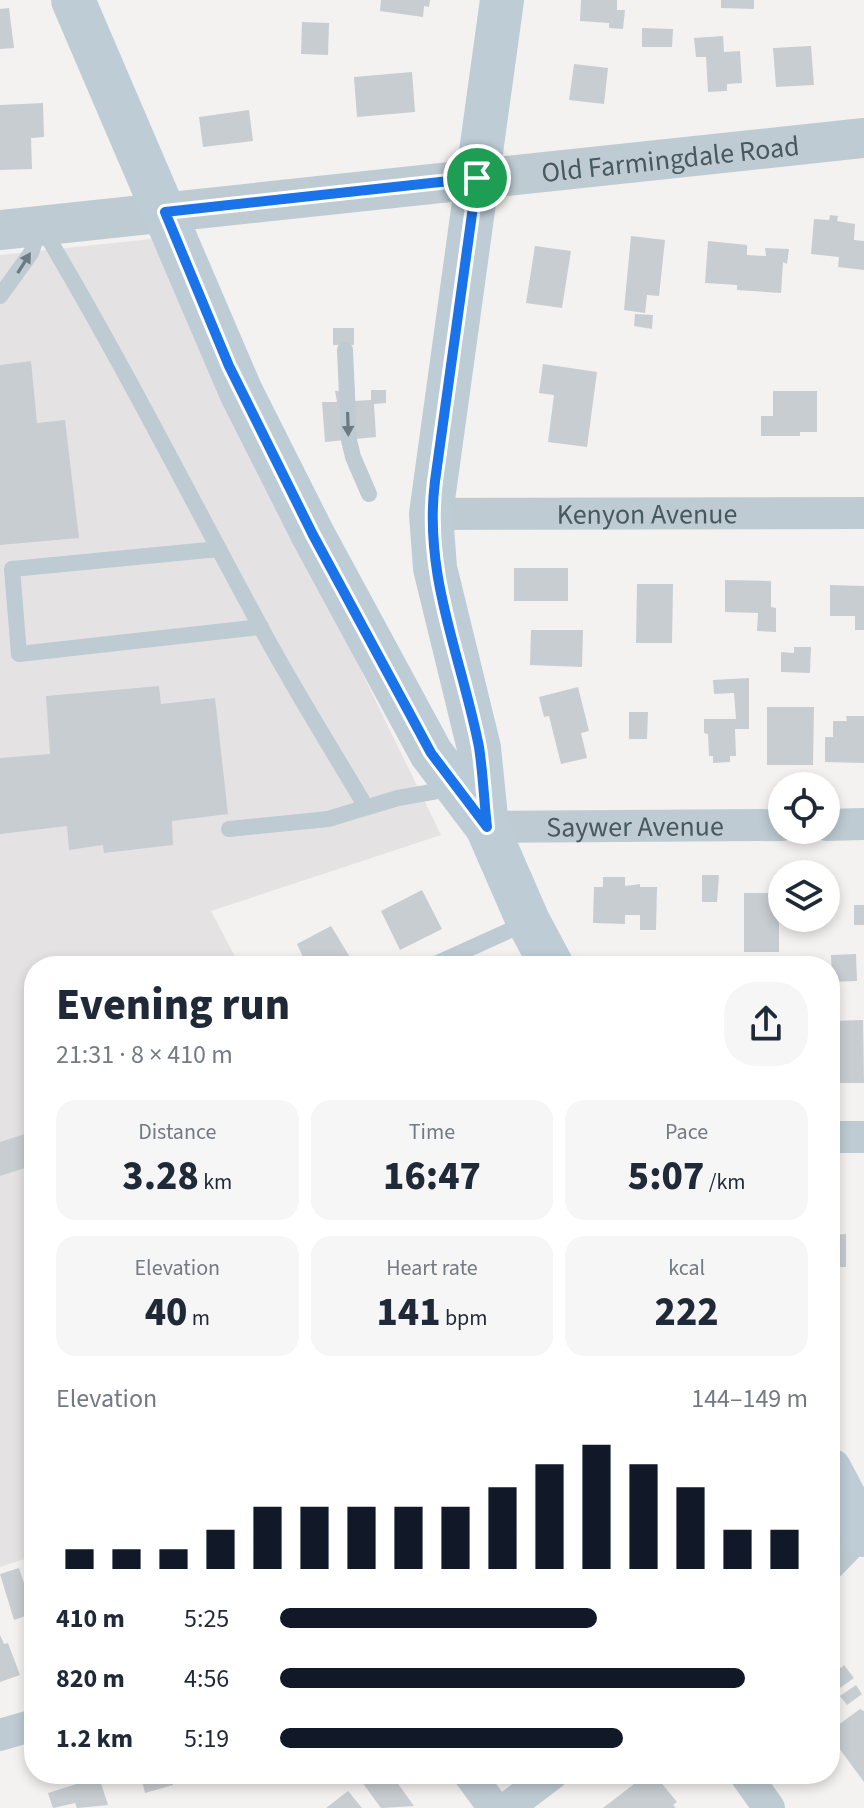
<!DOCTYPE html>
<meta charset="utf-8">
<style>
body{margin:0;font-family:"Source Sans 3",sans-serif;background:#f6f6f7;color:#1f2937;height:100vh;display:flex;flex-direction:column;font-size:30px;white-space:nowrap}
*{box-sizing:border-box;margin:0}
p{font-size:26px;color:#747a83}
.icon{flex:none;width:44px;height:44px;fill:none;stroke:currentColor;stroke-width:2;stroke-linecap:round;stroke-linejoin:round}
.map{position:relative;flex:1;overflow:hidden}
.drawer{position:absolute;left:24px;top:956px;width:816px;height:828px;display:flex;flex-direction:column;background:#fff;border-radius:32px;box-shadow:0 4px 12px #0003}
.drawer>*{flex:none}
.controls{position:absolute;left:768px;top:772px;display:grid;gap:16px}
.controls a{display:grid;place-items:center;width:72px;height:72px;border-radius:50%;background:#fff;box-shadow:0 4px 12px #0003;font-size:40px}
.pin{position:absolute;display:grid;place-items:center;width:68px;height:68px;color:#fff;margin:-34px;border:4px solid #fff;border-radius:50%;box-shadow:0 2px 8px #0007}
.round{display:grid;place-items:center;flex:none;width:84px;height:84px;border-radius:32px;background:#f6f6f7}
.overview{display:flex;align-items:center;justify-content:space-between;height:136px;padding:0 32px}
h1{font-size:44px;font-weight:800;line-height:60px}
.metrics{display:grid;grid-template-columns:repeat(3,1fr);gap:12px;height:136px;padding:8px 32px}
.metrics div{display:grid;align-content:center;border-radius:20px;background:#f6f6f7;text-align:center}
.metrics b{font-size:40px;font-weight:800}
.metrics small{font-size:22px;font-weight:400}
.metrics p{font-size:22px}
.chart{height:224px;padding:16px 32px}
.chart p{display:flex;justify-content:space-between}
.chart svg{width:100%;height:144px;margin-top:8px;stroke:#111827;stroke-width:6}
ul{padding:0 32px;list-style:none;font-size:26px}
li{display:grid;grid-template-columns:128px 96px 1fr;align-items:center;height:60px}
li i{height:20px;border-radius:10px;background:#111827}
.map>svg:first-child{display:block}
.education{fill:#e5e2e4}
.building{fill:#c8cdd2}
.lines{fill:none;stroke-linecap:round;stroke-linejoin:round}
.service{stroke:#becbd2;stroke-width:16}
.minor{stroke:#becbd2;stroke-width:32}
.tertiary{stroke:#becbd2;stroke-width:40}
.secondary{stroke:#beccd6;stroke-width:44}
.oneway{fill:#6b7a83}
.route-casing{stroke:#fff;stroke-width:16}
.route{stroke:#1a73e8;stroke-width:10}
.labels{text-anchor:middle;stroke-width:8;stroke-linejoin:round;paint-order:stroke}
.street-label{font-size:28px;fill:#475861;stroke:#fff}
</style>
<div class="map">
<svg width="864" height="1808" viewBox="0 0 864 1808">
<rect width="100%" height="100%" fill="#f4f1f1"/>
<path class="education" d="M 151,239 L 441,835 L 211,911 L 240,966 L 34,966 L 34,1556 L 0,1567 L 0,255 Z"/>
<g class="building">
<path d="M 381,0 L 430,0 L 429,7 L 424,6 L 423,17 L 380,11 Z"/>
<path d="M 581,0 L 617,0 L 617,10 L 625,10 L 623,29 L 609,28 L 609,23 L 580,21 Z"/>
<path d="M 721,0 L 754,0 L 754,9 L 721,8 Z"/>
<path d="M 9,8 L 14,48 L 0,49 L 0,9 Z"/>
<path d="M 302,22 L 329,23 L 328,55 L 301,54 Z"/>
<path d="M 642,28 L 673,29 L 672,47 L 642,47 Z"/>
<path d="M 723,36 L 724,52 L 740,51 L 742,83 L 727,84 L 727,91 L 708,92 L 706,57 L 696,57 L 694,38 Z"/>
<path d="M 811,46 L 814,85 L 776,87 L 773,48 Z"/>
<path d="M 574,64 L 608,68 L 604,104 L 569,100 Z"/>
<path d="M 412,72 L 415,112 L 357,117 L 354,77 Z"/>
<path d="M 43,103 L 44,137 L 31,138 L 32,169 L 0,170 L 0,105 Z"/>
<path d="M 249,110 L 253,141 L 203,147 L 199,117 Z"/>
<path d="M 830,215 L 838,216 L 837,221 L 855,224 L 854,240 L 864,241 L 864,270 L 838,267 L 839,257 L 811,254 L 814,219 L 829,220 Z"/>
<path d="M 631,236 L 665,240 L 659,296 L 647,295 L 645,313 L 624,310 Z"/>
<path d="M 708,241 L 747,245 L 747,255 L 766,256 L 765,248 L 789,249 L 787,264 L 783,262 L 781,293 L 737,290 L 737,285 L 705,283 Z"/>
<path d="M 535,246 L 571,251 L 562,308 L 526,303 Z"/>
<path d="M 635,314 L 653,315 L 652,329 L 634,326 Z"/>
<rect x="333" y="328" width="21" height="17"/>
<path d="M 31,361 L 37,423 L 65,420 L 79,538 L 0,545 L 0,365 Z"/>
<path d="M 543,364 L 597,372 L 587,447 L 548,442 L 554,395 L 539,393 Z"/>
<path d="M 355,390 L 354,401 L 371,400 L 371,390 L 386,390 L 386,403 L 374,404 L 376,437 L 325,442 L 322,402 L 337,402 L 335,391 Z"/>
<path d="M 773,391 L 817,391 L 817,432 L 800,432 L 800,436 L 761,436 L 761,416 L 773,416 Z"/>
<rect x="514" y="568" width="54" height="33"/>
<path d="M 725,580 L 771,581 L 771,607 L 776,608 L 776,632 L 757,631 L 758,613 L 725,612 Z"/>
<path d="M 637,584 L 673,584 L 672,643 L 636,643 Z"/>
<path d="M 830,585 L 864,586 L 864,630 L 855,630 L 855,616 L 830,616 Z"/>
<path d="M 531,630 L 583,630 L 582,667 L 530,665 Z"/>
<path d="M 794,647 L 811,647 L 810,673 L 781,672 L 781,652 L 794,653 Z"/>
<path d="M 749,678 L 749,729 L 735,729 L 736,756 L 730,756 L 730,762 L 713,763 L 713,756 L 709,756 L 708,734 L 704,733 L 704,719 L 736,719 L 734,693 L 714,694 L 713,680 Z"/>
<path d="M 159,686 L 161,704 L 215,698 L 228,814 L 172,821 L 173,845 L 104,853 L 103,845 L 69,850 L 67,826 L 0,834 L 0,758 L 50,754 L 46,696 Z"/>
<path d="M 578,687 L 589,731 L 581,733 L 587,758 L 561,764 L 549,716 L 544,717 L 539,697 Z"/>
<path d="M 767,707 L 814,707 L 813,765 L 767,765 Z"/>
<path d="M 629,712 L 648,712 L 647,739 L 629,739 Z"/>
<path d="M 846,716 L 864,716 L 864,763 L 825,762 L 825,737 L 833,737 L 833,721 L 847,721 Z"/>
<path d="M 702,875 L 719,875 L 717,902 L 702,902 Z"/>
<path d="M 603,877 L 625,877 L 625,886 L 640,884 L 640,887 L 657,887 L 656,930 L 640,930 L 640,915 L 625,915 L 625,924 L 593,923 L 594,887 L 603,887 Z"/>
<path d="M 422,890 L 442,929 L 400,950 L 381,911 Z"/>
<rect x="744" y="893" width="35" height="59"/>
<rect x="854" y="905" width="10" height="20"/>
<path d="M 331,926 L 351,959 L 348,966 L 307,966 L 297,944 Z"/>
<path d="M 856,954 L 857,981 L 832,982 L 831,955 Z"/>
<path d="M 863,1020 L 864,1083 L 832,1083 L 831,1021 Z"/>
<path d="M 34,1131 L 34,1165 L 0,1176 L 0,1142 Z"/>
<path d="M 846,1234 L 846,1267 L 830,1267 L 830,1235 Z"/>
<path d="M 834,1275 L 839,1289 L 831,1291 L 836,1306 L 830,1308 L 830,1277 Z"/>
<path d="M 19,1568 L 34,1613 L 14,1620 L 0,1574 Z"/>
<path d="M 0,1635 L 4,1644 L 8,1643 L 20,1675 L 0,1682 Z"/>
<path d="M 835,1660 L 841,1668 L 844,1665 L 854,1678 L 830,1695 L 830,1663 Z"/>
<path d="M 856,1685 L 862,1694 L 847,1705 L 840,1696 Z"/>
<path d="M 860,1709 L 864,1711 L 864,1782 L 830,1736 L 830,1731 Z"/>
<path d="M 140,1774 L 170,1774 L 173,1785 L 145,1793 Z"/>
<path d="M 356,1774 L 391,1774 L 414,1806 L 381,1808 Z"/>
<path d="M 647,1774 L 654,1774 L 677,1802 L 673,1805 L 676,1808 L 603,1808 Z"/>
<path d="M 99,1777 L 108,1805 L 77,1808 L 75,1803 L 53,1808 L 48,1793 Z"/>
<path d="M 348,1791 L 362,1808 L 326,1808 Z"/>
</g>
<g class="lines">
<g class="service">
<path d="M 41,226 C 119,356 187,491 259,624 C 292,686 330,746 366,807"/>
<path d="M 0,296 L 31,253 L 40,227"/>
<path d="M 345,350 L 349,440 L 353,457 L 369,494"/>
<path d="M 219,549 L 12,569 L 19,654 L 261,627"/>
<path d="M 229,829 L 328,819 L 398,798 L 454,788"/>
<path d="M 431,966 L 528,922"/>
</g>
<g class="minor">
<path id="s1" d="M 431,514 L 864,513"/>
<path d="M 826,825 L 864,824"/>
<path id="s2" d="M 487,827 L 782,825"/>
<path d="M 830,1137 L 864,1137"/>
<path d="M 830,1564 L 864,1529"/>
<path d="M 0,1735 L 34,1725"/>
<path d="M 469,1774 L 494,1808"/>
<path d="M 745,1774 L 769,1808"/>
<path d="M 507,1808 L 552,1774"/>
</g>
<path class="tertiary" id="s3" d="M 0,230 L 864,138"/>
<g class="secondary">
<path d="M 73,0 L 241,392 L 313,535 L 431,753 L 487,827 L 528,921 L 552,966"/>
<path d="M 487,827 L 479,748 L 435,568 L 431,514 L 502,0"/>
<path d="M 830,1470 L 864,1535"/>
</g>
</g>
<defs><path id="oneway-solid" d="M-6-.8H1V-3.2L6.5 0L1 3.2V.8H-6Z" transform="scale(2)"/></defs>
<g class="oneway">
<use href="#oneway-solid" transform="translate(24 263) rotate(-58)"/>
<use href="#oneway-solid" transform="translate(348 424) rotate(88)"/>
</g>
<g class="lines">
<defs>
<path id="route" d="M 477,178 L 435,481 C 423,576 461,655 479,747 C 483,773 484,801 487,827 L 431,753 L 313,535 L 229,366 L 165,212 Z"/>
</defs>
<use href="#route" class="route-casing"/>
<use href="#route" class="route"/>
</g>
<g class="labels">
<g class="street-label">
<text dy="10" stroke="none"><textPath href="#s3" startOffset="674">Old Farmingdale Road</textPath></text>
<text dy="10" stroke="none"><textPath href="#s1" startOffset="216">Kenyon Avenue</textPath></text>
<text dy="10" stroke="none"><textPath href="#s2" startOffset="148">Saywer Avenue</textPath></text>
</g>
</g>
</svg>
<div class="controls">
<a><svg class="icon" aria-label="locate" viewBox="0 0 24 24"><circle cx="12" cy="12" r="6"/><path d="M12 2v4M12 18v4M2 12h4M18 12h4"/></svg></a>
<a><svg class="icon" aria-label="layers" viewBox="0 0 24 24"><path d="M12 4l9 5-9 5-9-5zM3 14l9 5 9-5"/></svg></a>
</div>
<div class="pin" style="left:477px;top:178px;background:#1e9e55"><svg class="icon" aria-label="arrive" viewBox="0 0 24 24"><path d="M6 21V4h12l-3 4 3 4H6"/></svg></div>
<section class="drawer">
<div class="overview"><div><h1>Evening run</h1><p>21:31 · 8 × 410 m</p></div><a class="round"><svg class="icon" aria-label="share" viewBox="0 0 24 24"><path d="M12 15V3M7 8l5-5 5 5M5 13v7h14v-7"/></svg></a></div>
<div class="metrics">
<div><p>Distance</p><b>3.28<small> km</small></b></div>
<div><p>Time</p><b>16:47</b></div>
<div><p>Pace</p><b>5:07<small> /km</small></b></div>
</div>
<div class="metrics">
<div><p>Elevation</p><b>40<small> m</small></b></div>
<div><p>Heart rate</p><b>141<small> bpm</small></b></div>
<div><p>kcal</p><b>222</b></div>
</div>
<div class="chart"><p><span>Elevation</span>144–149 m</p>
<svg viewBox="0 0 160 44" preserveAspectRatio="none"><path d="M5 44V38M15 44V38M25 44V38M35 44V32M45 44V25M55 44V25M65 44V25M75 44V25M85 44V25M95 44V19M105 44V12M115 44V6M125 44V12M135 44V19M145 44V32M155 44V32"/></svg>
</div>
<ul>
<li><b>410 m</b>5:25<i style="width:60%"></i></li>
<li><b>820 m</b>4:56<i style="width:88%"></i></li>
<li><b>1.2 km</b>5:19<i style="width:65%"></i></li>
</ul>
</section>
</div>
